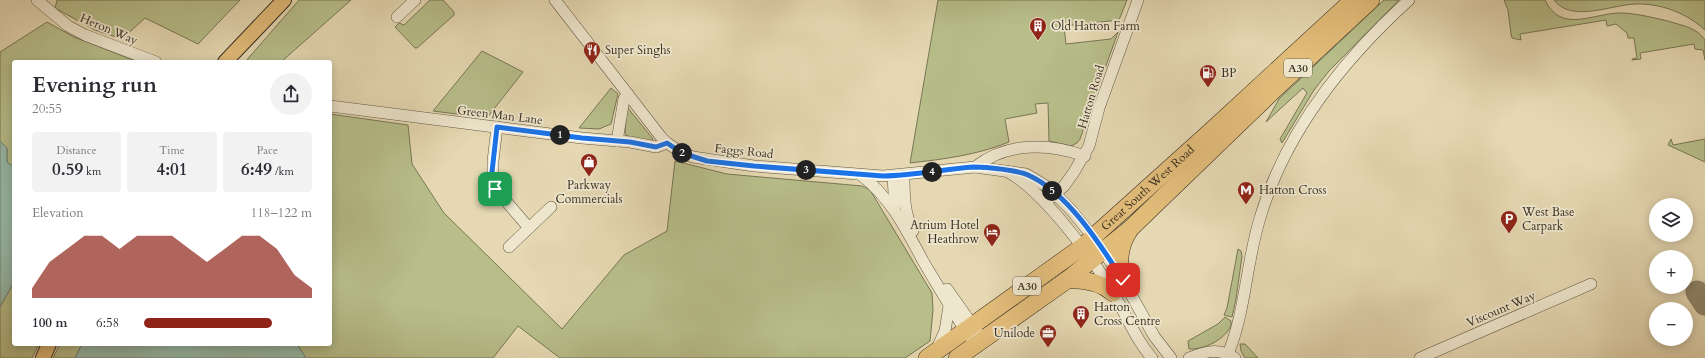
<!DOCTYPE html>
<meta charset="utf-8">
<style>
body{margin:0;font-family:Cardo,serif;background:#f2f2f3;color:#2b2b33;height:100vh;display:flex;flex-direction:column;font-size:15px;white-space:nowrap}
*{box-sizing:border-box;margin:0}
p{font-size:13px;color:#7c7c81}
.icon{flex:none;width:22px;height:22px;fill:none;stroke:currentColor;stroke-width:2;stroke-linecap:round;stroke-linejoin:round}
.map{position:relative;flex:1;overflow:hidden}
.panel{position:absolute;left:12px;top:60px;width:320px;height:286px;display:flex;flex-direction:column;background:#fff;border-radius:4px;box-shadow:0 2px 10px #0003}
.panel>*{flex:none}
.controls{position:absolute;left:1649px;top:198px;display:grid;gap:8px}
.controls a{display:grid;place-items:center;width:44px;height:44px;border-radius:50%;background:#fff;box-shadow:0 2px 10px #0003;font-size:20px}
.pin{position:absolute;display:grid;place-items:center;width:34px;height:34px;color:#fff;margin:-17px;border-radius:8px;box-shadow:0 2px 6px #0006}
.km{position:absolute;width:20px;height:20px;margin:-10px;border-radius:50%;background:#222;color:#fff;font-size:11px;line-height:20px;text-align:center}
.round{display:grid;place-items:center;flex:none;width:42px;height:42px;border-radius:21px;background:#f2f2f3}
.summary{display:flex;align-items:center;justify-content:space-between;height:68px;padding:0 20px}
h1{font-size:22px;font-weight:700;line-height:30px}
.stats{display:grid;grid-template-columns:repeat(3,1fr);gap:6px;height:68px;padding:4px 20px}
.stats div{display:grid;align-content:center;border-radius:4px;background:#f2f2f3;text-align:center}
.stats b{font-size:17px;font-weight:700}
.stats small{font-size:11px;font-weight:400}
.stats p{font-size:11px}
.chart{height:112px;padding:8px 20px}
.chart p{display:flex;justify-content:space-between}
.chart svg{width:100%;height:72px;margin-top:4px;fill:#8f2418;opacity:.7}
ul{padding:0 20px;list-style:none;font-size:13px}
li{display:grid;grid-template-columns:64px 48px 1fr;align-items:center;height:30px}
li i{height:10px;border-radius:5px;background:#8f2418}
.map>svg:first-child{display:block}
.green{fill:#b7be8a;stroke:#787656}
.water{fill:#96baaa;stroke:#708274}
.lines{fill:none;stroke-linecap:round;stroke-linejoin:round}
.taxiway{stroke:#8e846a;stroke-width:23}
.minor-casing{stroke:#635946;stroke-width:12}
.major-casing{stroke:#382f22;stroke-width:16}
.highway-casing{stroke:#382f22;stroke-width:18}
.minor{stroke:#eee6cd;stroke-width:11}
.major{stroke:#e2bc79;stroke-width:14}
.highway{stroke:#e2bc79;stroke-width:17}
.route-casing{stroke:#fff;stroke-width:8}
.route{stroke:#1a73e8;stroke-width:5}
.labels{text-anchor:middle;stroke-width:3.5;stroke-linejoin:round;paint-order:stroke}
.shield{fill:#eee6cd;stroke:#6f6655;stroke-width:1}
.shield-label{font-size:11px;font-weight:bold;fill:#382f22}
.poi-label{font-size:12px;fill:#382f22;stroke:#eee6cd;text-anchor:start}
.street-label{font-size:12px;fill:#382f22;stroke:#eee6cd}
</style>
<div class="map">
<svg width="1705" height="358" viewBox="0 0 1705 358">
<rect width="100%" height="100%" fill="#e5d8b2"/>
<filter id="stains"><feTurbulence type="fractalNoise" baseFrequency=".005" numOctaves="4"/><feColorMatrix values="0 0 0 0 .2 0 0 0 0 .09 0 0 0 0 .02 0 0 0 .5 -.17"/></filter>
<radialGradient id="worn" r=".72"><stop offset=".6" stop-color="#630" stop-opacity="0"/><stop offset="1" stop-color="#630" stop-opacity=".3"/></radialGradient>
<g class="green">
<path d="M 57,0 L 240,0 L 198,44 L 145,18 L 122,39 L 95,30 L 55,8 Z"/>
<path d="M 299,0 L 351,0 L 281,62 L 245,62 Z"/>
<path d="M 430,0 L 443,0 L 454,12 L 454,15 L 417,48 L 415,48 L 395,27 L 399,23 L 404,25 Z"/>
<path d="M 938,0 L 1127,0 L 1119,20 L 1064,26 L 1066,44 L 1111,39 L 1118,32 L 1080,139 L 1077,143 L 1071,146 L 1049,141 L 1048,103 L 1035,104 L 1037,113 L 1005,119 L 1009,142 C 977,155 945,159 910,163 Z"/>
<path d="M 1384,0 L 1399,0 L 1329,71 L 1314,90 L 1282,143 L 1280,139 L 1283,134 L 1307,93 L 1303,88 L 1266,122 L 1279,99 Z"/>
<path d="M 1504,0 L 1545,0 C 1561,35 1595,12 1622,13 C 1637,13 1681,23 1694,30 C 1698,32 1702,36 1705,40 L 1705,60 L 1703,50 L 1695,49 L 1694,44 L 1640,53 L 1641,59 L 1632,60 L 1632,59 L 1637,58 L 1634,38 L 1628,38 L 1627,33 L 1616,24 L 1607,26 L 1606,20 L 1520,34 L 1521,40 L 1512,38 L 1511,34 L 1508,10 Z"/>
<path d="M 1554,0 L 1705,0 L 1705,30 C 1687,13 1660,3 1635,4 C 1611,5 1571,23 1554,0 Z"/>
<path d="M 47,22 L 74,37 L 138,62 L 14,62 L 14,167 L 7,162 L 7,148 L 0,141 L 0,52 Z"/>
<path d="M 482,51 L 523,72 L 487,118 L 433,111 Z"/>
<path d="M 611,88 L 618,94 L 611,124 L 599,129 L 579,128 Z"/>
<path d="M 627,107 L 653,139 L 650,141 L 627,136 L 625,133 Z"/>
<path d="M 330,114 L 408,125 L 412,164 L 444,213 L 562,329 L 624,255 L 667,231 L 675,161 L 727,174 L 862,186 L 870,190 L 932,293 L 933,310 L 930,341 L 905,358 L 560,358 L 518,326 L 493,358 L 306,358 L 297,344 L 330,344 Z"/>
<path d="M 1671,139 L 1673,145 L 1705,139 L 1705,162 L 1668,145 Z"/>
<path d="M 1238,249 L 1241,251 L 1242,256 L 1236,299 L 1232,317 L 1224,315 L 1227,308 Z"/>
<path d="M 14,282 L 14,344 L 39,344 L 32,358 L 0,358 L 0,307 Z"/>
<path d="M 1225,317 L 1231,321 L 1231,326 C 1224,340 1204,350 1189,349 L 1188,341 L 1218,324 Z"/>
<path d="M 60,344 L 82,344 L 75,358 L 53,358 Z"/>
<path d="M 1240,344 L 1245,344 L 1258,358 L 1245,358 L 1241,351 Z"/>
</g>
<g class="water">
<path d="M 0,141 L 7,148 L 7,162 L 14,167 L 14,282 L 0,307 Z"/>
<path d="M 82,344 L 297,344 L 306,358 L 75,358 Z"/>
</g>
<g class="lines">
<path class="taxiway" d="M 1697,292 L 1705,304"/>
<defs>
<g id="minor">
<path d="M 37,0 L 68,26 L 85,35 L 156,62"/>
<path d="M 555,0 L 661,137 L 667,143 L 682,153 L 693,157 L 754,166 L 883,176 L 975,167 L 1026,174 L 1049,188 L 1071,210 L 1093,237 L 1123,280 L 1154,336 L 1171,358"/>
<path d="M 397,17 L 415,0"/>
<path d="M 330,106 L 582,138 L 630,142 L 656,147 L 667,143"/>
<path d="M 497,127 L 493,161 L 493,186 L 529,228"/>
<path d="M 617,141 L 624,99 L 628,94"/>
<path d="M 975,167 C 1007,142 1048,143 1085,156"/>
<path d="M 1008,172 C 1043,191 1093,258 1113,293 C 1126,314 1135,339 1152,358"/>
<path d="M 861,175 C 890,197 906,229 923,261 C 938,286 953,312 969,336"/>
<path d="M 904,175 C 904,195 904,212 913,231"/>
<path d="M 893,176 L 895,210"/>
<path d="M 1051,198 L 1064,186 L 1074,172 L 1089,146 L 1099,108 L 1138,0"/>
<path d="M 509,247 L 551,207"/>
<path d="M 947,289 L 983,340"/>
<path d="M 937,348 L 945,331 L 949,306"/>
<path d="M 1228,354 C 1246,310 1246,263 1260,218 C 1285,133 1344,59 1409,0"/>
<path d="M 1189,358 C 1206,351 1219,348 1235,358"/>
<path d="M 1420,358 L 1591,284"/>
</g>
<g id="major">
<path d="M 225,62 L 284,0"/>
<path d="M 43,358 L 49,344"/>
</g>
<g id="highway">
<path d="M 1067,280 C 1084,279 1100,282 1113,293"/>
<path d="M 1123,280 C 1118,264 1119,246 1129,231"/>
<path id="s1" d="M 927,358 L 1082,247 L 1212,130 L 1353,0"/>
<path d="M 957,358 L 1067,280 L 1131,228 L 1273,91 L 1371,0"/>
</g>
</defs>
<use href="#minor" class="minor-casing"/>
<use href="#major" class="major-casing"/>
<use href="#highway" class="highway-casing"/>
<use href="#minor" class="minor"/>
<use href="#major" class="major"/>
<use href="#highway" class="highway"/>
</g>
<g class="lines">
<defs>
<path id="route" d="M 495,189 L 492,172 L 497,127 L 582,138 L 630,142 L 656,147 L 667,143 L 682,153 L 707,161 L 754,166 L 883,176 C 913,176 943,169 974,167 C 986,167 1017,170 1028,175 C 1067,192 1100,244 1123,280"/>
</defs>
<use href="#route" class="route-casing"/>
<use href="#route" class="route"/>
</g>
<defs>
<symbol id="building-pin" viewBox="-11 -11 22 30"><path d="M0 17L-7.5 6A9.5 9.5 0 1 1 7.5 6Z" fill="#8f2418" stroke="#eee6cd"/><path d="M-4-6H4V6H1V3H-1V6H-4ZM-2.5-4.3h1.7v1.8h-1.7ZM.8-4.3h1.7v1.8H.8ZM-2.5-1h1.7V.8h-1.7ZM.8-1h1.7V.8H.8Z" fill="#fff"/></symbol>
<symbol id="restaurant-pin" viewBox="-11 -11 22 30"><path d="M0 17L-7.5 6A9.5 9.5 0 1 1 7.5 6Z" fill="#8f2418" stroke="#eee6cd"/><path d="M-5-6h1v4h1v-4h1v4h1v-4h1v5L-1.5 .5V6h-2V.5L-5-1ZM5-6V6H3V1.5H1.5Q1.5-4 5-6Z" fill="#fff"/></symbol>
<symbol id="fuel-pin" viewBox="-11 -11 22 30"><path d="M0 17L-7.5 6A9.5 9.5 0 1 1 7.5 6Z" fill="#8f2418" stroke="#eee6cd"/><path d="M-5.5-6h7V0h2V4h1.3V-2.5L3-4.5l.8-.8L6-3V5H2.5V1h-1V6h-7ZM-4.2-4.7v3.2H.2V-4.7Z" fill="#fff"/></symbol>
<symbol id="shop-pin" viewBox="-11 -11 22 30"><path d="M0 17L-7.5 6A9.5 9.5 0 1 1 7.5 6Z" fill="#8f2418" stroke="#eee6cd"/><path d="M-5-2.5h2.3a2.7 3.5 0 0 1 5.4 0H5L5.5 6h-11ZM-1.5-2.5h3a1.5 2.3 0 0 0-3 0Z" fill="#fff"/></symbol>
<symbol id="metro-pin" viewBox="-11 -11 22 30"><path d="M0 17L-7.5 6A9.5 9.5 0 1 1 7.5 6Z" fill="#8f2418" stroke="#eee6cd"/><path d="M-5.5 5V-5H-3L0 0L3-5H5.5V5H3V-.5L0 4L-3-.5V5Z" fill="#fff"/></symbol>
<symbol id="parking-pin" viewBox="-11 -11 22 30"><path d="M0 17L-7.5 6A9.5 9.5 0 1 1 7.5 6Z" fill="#8f2418" stroke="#eee6cd"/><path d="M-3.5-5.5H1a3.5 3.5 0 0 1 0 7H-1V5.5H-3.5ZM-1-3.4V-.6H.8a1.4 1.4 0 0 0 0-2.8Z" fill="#fff"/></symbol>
<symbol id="hotel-pin" viewBox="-11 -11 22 30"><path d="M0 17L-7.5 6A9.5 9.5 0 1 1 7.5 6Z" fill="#8f2418" stroke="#eee6cd"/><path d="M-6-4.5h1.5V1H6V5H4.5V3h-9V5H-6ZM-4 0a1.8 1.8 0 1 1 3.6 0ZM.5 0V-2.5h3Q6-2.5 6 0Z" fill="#fff"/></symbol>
<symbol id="office-pin" viewBox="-11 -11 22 30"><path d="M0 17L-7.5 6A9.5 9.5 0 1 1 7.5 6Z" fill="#8f2418" stroke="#eee6cd"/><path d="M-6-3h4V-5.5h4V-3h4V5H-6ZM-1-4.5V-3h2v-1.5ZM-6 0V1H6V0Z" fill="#fff"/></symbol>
</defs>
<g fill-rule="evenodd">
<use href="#building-pin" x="1028" y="16" width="20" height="27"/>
<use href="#restaurant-pin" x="582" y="40" width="20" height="27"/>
<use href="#fuel-pin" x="1198" y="63" width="20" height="27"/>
<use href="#shop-pin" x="579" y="152" width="20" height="27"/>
<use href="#metro-pin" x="1236" y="180" width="20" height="27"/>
<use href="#parking-pin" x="1499" y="209" width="20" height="27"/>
<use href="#hotel-pin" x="982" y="222" width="20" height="27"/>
<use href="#building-pin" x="1071" y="304" width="20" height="27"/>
<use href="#office-pin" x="1038" y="323" width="20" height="27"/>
</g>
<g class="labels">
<g class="shield">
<rect x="1284" y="59" width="28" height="18" rx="3"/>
<rect x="1013" y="277" width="28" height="18" rx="3"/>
</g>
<g class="shield-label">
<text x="1298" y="72">A30</text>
<text x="1027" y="290">A30</text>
</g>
<g class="poi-label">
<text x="1051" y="30">Old Hatton Farm</text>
<text x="605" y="54">Super Singhs</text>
<text x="1221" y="77">BP</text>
<text x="589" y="189" text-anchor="middle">Parkway<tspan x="589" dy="14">Commercials</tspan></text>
<text x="1259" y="194">Hatton Cross</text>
<text x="1522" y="216">West Base<tspan x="1522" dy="14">Carpark</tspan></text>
<text x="979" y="229" text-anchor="end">Atrium Hotel<tspan x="979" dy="14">Heathrow</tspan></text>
<text x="1094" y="311">Hatton<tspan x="1094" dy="14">Cross Centre</tspan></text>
<text x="1035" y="337" text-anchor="end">Unilode</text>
</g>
<g class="street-label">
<text transform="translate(109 29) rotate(23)" y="4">Heron Way</text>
<text transform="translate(1091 97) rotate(-73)" y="4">Hatton Road</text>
<text transform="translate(500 115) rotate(7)" y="4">Green Man Lane</text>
<text transform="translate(744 151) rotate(6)" y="4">Faggs Road</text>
<text dy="4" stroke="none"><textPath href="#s1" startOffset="279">Great South West Road</textPath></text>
<text transform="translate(1501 309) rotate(-23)" y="4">Viscount Way</text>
</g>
</g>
<rect width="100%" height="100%" filter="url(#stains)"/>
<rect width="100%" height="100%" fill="url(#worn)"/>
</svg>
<div class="controls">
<a><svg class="icon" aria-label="layers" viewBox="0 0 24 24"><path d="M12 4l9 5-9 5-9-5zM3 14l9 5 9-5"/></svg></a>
<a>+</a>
<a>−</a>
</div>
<div class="pin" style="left:495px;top:189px;background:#1e9e55"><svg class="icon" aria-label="arrive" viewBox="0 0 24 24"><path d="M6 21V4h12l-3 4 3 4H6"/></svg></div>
<div class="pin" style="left:1123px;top:280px;background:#d93025"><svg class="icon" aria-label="check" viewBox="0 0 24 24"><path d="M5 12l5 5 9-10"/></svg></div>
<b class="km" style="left:560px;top:135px">1</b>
<b class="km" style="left:682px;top:153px">2</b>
<b class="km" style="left:806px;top:170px">3</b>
<b class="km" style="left:932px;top:172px">4</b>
<b class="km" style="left:1052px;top:191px">5</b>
<section class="panel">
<div class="summary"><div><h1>Evening run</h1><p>20:55</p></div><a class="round"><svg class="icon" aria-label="share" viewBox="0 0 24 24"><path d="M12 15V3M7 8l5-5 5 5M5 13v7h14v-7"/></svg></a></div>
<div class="stats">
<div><p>Distance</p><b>0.59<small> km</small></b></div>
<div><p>Time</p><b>4:01</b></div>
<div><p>Pace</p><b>6:49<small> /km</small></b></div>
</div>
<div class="chart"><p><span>Elevation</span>118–122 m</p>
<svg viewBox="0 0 160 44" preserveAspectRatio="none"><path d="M0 44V38L10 22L20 14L30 6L40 6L50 14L60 6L70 6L80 6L90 14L100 22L110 14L120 6L130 6L140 14L150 30L160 38V44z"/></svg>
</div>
<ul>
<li><b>100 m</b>6:58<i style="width:76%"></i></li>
</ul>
</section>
</div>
